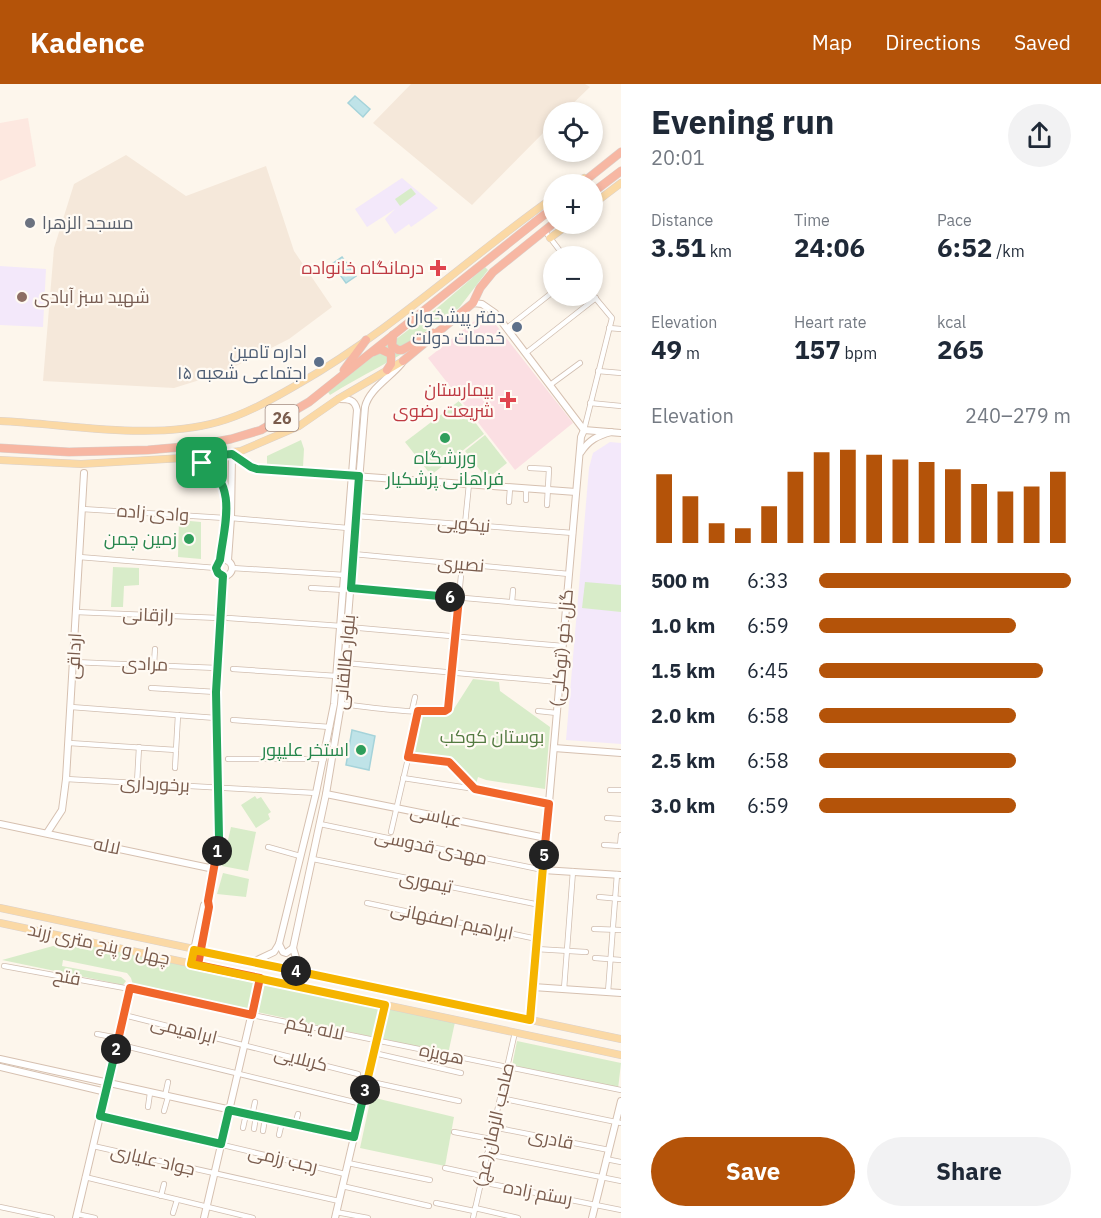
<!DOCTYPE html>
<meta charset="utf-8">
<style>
body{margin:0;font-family:"IBM Plex Sans",Cairo,sans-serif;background:#f2f2f3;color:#1f2937;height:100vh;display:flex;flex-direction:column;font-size:22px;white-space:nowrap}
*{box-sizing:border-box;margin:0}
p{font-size:20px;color:#747a83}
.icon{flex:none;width:33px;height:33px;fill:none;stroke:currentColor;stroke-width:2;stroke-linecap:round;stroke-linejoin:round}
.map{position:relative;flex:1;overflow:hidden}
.details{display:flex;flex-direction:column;background:#fff;width:480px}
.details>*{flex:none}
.buttons{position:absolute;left:543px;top:18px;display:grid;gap:12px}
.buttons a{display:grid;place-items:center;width:60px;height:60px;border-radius:50%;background:#fff;box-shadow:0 3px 9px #0003;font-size:30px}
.pin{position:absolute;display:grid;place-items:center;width:51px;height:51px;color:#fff;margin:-26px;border-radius:12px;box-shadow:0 3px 9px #0006}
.km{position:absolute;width:30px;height:30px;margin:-15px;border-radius:50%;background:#222;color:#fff;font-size:16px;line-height:30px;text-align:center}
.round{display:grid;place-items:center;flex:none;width:63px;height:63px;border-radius:32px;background:#f2f2f3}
.summary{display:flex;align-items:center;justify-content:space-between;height:102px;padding:0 30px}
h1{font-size:33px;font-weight:800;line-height:45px}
.metrics{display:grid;grid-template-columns:repeat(3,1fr);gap:9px;height:102px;padding:6px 30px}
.metrics div{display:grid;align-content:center}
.metrics b{font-size:26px;font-weight:800}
.metrics small{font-size:16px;font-weight:400}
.metrics p{font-size:16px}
.chart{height:168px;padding:12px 30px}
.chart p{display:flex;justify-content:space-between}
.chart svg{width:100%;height:108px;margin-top:6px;stroke:#b45309;stroke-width:6}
.action{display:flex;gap:12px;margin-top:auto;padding:12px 30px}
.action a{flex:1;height:69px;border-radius:36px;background:#b45309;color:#fff;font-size:24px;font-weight:800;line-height:69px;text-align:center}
.action a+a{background:#f2f2f3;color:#1f2937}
ul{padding:0 30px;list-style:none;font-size:20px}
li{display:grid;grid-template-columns:96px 72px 1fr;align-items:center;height:45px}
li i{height:15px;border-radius:8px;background:#b45309}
header{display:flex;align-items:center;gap:36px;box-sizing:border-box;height:84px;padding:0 30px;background:#b45309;color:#fff}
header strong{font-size:28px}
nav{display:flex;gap:33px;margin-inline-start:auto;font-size:21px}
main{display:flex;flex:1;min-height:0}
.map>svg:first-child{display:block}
.residential{fill:#f5e8da}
.commercial{fill:#fde8e0}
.education{fill:#f3e8fa}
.medical{fill:#fbdfe3}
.green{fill:#d8ecc9}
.water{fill:#bfe3e8;stroke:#a5d3da;stroke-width:1.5}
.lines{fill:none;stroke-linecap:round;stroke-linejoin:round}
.street-casing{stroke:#d1beb0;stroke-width:6}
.secondary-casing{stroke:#d6c0b0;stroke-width:8}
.primary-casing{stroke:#dad1cd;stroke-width:8}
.highway-casing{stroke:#dad1cd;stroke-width:9}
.street{stroke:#fff;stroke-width:4.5}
.secondary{stroke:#fff;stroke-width:6}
.primary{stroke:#fbd9a5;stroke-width:7}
.highway{stroke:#f7b7a3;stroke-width:8}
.split-1-casing{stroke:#fff;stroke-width:12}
.split-2-casing{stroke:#fff;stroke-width:12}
.split-3-casing{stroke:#fff;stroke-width:12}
.split-4-casing{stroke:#fff;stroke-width:12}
.split-5-casing{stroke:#fff;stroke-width:12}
.split-6-casing{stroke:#fff;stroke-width:12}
.split-7-casing{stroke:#fff;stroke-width:12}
.split-1{stroke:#22a559;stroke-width:8}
.split-2{stroke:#f0652b;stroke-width:8}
.split-3{stroke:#22a559;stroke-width:8}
.split-4{stroke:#f5b400;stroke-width:8}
.split-5{stroke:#f5b400;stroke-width:8}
.split-6{stroke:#f0652b;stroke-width:8}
.split-7{stroke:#22a559;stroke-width:8}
.worship-dot{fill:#6b7280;stroke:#fffaf3;stroke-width:2}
.health-dot{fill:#e0444e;stroke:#fffaf3;stroke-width:2}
.education-dot{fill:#8d6e63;stroke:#fffaf3;stroke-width:2}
.service-dot{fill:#5c6f8a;stroke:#fffaf3;stroke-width:2}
.leisure-dot{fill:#2e9e5b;stroke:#fffaf3;stroke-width:2}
.labels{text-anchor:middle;stroke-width:4.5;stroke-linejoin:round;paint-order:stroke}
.shield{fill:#fffaf3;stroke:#a28b7f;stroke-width:1.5}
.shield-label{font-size:16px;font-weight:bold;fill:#7a5c4d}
.worship-label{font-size:18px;fill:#5b616d;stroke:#fffaf3;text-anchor:start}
.health-label{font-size:18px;fill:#be3a42;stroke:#fffaf3;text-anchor:end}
.education-label{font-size:18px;fill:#785e54;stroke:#fffaf3;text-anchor:start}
.service-label{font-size:18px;fill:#4e5e75;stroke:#fffaf3;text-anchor:end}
.leisure-label{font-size:18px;fill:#27864d;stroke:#fffaf3;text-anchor:end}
.street-label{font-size:18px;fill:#7a5c4d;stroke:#fffaf3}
.park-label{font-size:18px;fill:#537a41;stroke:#fffaf3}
</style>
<header>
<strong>Kadence</strong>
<nav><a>Map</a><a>Directions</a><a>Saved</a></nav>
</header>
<main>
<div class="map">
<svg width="621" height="1134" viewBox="0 0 621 1134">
<rect width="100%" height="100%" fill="#fdf6ec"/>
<g class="residential">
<path d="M 411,0 L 585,0 L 590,3 L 564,28 L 554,28 L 553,39 L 472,121 L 373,39 Z"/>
<path d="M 126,71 L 186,112 L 266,82 L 294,167 L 332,223 L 289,255 L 222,289 L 174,304 L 43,297 L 54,164 L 74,100 Z"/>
</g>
<path class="commercial" d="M 28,34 L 36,82 L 0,97 L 0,39 Z"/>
<g class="education">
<path d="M 402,94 L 438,124 L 411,143 L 409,140 L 395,150 L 385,135 L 395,125 L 367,143 L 355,125 Z"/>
<path d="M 0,182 L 46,185 L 43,243 L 0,241 Z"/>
<path d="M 610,358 L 621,359 L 621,660 L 566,656 L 589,384 L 593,369 Z"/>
</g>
<path class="medical" d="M 477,235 L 493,237 L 573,339 L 515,386 L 428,274 Z"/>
<g class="green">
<path d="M 411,104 L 416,110 L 400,122 L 395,115 Z"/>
<path d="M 485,183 L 488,186 L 459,224 L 406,261 L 398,264 L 394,258 L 395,256 L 436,225 Z"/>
<path d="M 424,255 C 395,277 361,291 330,311 L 328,308 L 390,259 L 390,267 L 396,269 Z"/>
<path d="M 459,317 L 484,350 L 431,391 L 405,358 Z"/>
<path d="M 485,351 L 507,379 L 487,395 L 465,367 Z"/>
<path d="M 301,356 L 304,365 L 303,383 L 267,381 L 267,372 Z"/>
<path d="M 179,436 L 201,438 L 201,475 L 178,473 Z"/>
<path d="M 113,483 L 139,484 L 139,501 L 124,502 L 123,523 L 111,523 Z"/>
<path d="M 585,498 L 621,501 L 621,528 L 582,524 Z"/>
<path d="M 473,595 L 499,598 L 500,607 L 550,643 L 545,705 L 486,696 L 478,693 L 476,700 L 448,673 L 416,671 L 411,666 L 422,633 L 450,631 Z"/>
<path d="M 255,712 L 257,715 L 261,713 L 271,728 L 268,730 L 270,735 L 256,744 L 241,721 Z"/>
<path d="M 231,743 L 256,748 L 248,787 L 222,782 Z"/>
<path d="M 223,789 L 249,795 L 246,813 L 217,810 Z"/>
<path d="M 85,861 L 254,896 L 257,899 L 251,927 L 138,904 L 133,901 L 131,894 L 127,889 L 63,876 L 62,882 L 121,893 L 126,897 L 123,901 L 2,876 L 53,862 Z"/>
<path d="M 267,899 L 380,923 L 373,953 L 257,928 L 264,901 Z"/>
<path d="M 389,924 L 455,938 L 448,970 L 380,954 L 386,927 Z"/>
<path d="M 517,957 L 621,979 L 618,1005 L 512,982 Z"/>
<path d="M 371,1013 L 454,1033 L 445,1082 L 360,1064 Z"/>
</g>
<g class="water">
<path d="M 355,12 L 370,25 L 363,33 L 348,19 Z"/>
<path d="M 342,173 L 356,192 L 346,199 L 332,180 Z"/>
<path d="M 352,646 L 375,652 L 369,686 L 346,681 Z"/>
</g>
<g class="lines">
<defs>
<g id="street">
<path d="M 544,146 L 564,172"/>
<path d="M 507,244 L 554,207"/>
<path d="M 609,244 L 621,245"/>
<path d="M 526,269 L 596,214"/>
<path d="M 598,287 L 621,289"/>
<path d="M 550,301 L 580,279"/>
<path d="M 590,319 L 621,322"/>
<path d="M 584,346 L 612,234 L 592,210"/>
<path d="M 530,384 L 549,385 L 547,421"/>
<path d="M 526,416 L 526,405"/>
<path d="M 509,418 L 510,404"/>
<path d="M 82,425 L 225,434"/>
<path d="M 356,432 L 573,449"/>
<path d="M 231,434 L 348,444"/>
<path d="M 465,440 L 469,400"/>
<path d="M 353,470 L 569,490"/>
<path d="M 79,473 L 216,484"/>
<path d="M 232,484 L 345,491"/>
<path d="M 311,504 L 344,506"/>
<path d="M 351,504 L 566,523"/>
<path d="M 512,518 L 513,506"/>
<path d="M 76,528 L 219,534"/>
<path d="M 228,534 L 341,542"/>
<path d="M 348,543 L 563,562"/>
<path d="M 73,578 L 217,584"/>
<path d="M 345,579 L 559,598"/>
<path d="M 154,580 L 155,565"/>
<path d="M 233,585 L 337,592"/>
<path d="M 151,604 L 216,608"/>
<path d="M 341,620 C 362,622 434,633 449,625 L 462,480"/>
<path d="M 71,623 L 216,634"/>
<path d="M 412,626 L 415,613"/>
<path d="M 538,627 L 557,629"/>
<path d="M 233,636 L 330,643"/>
<path d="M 69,659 L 176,666"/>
<path d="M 408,673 L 449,679 L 475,705"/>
<path d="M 228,675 L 324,675"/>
<path d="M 175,684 L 178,631"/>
<path d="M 403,694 L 475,705 L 549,720"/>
<path d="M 66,695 L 316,709"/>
<path d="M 137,699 L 139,663"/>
<path d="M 610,706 L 621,706"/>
<path d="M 607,734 L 621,735"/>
<path d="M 320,740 L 543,786"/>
<path d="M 391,748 L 419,627"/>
<path d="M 604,761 L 621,762"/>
<path d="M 620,762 L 621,751"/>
<path d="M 268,763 L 300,772"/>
<path d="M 313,775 L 540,821"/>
<path d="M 599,813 L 621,815"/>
<path d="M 367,819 L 537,855"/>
<path d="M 594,845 L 621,846"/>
<path d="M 536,865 L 586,868"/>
<path d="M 595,874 L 621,876"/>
<path d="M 4,882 L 130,905 L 252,931 L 621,1006"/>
<path d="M 564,905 L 573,787"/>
<path d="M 608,908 L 617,790"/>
<path d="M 124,931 L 358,990"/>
<path d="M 97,950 L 118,954"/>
<path d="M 117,960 L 362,1020"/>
<path d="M 374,969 L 461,989"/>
<path d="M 367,997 L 459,1017"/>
<path d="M 165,1012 L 168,998"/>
<path d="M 500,1014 L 621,1039"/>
<path d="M 148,1023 L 150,1009"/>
<path d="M 164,1027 L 168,1013"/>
<path d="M 100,1032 L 345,1090"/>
<path d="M 252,1032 L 255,1018"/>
<path d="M 295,1041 L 298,1030"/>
<path d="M 493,1043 L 609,1066"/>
<path d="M 243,1044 L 246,1030"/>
<path d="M 254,1045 L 256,1032"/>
<path d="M 263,1047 L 265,1034"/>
<path d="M 454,1048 L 491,1055"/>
<path d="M 279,1051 L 282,1038"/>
<path d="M 93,1062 L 339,1117"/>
<path d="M 487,1070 L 621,1097"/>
<path d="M 606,1075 L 621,1078"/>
<path d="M 348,1079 L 430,1096"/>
<path d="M 445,1084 L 482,1092"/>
<path d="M 85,1093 L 253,1134"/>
<path d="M 481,1098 L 621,1126"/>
<path d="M 342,1102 L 429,1122"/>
<path d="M 161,1112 L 164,1100"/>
<path d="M 436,1119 L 474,1127"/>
<path d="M 0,1123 L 52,1134"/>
<path d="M 475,1124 L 518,1134"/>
<path d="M 336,1128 L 368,1134"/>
<path d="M 173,1129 L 177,1116"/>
<path d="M 77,1130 L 95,1134"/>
<path d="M 473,1134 L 515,948"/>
</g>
<g id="secondary">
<path d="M 473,219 L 482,220 L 495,229 L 584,346"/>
<path d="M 584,346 L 621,349"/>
<path d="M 581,368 C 589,356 597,352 611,348"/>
<path d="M 232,370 L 251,383 L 257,385 L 576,408"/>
<path d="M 184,374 C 189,376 196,377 202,379 C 239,394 224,446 221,476"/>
<circle cx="224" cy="484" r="8"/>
<path d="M 228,476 L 231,434 L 232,370"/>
<path d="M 554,664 L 621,669"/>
<path d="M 326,710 L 546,754"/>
<path d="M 0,740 L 214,785"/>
<path d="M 47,749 L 62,726 L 66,695 L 84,389"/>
<path d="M 543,786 L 621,791"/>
<path d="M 279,860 L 283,868 L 286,869 L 293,864"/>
<path d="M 194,866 L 204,821 L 208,817"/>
<path d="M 201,867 L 209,823 L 208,817 L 219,753 L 216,608 L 223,492"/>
<path d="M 253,878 L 274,868 L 279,860 L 316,709 L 334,620 L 357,326 C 355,315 348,315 339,315"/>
<path d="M 303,889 L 297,877 L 293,864 L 326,710 L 341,620 L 365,323 C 369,305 390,294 402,279"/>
<path d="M 533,903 L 621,909"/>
<path d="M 530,936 L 581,353 L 584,346"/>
<path d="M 0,975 L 354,1053"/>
<path d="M 0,983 L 106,1008"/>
<path d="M 76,1134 L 130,905"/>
<path d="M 204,1134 L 260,894"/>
<path d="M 335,1134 L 385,921"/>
<path d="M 592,1134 L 621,1017"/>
</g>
<g id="primary">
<path d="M 573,100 L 584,94"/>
<path d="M 592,121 L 621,99"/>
<path d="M 550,154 L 569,140"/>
<path d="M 0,337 C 69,340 151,357 218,338 C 247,330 274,314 300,299 C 391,247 468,174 554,113"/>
<path d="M 0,376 L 81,380 L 183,374 L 241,367 L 299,342 L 338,315 L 403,277"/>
<path d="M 0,824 L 621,955"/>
<path d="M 0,839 L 621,971"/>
</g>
<g id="highway">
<path d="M 581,100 L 621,68"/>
<path d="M 592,109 L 621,87"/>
<path d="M 393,251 L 392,262 L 398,266 L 402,266 L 433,249"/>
<path d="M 373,268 L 380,265 L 391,270 L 391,280 L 387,286"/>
<path d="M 403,277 L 473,219 L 480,204 L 493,188 L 554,139"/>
<path d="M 344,286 L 366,256"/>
<path d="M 0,364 L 69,368 L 148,366 L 193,362 L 231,355 L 261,346 L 309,318 L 554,123"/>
</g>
</defs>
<use href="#street" class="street-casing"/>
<use href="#secondary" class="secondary-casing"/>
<use href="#primary" class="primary-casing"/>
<use href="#highway" class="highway-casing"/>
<use href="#street" class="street"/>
<use href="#secondary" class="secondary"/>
<use href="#primary" class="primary"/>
<use href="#highway" class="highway"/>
</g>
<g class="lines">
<defs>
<path id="split-1" d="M 202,379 C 239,400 224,442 220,476 L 216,484 L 218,489 L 223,492 L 216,608 L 219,753 L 217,767"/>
<path id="split-2" d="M 116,965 L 130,904 L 252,931 L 260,894 L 198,881 L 209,823 L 208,817 L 217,767"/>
<path id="split-3" d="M 116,965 L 100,1032 L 221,1060 L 229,1026 L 354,1053 L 365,1006"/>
<path id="split-4" d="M 296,887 L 194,866 L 191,880 L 385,921 L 365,1006"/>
<path id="split-5" d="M 296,887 L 530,936 L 544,771"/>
<path id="split-6" d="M 450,513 L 459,514 L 448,625 L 445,627 L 418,627 L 408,673 L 449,678 L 475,705 L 549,720 L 544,771"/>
<path id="split-7" d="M 202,379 L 183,374 L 232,370 L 251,383 L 257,385 L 359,392 L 351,504 L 450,513"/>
</defs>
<use href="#split-1" class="split-1-casing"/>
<use href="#split-2" class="split-2-casing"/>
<use href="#split-3" class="split-3-casing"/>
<use href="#split-4" class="split-4-casing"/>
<use href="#split-5" class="split-5-casing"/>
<use href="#split-6" class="split-6-casing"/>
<use href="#split-7" class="split-7-casing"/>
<use href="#split-1" class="split-1"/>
<use href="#split-2" class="split-2"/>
<use href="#split-3" class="split-3"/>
<use href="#split-4" class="split-4"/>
<use href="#split-5" class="split-5"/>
<use href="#split-6" class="split-6"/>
<use href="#split-7" class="split-7"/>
</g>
<circle class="worship-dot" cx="30" cy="139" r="6"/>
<g class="health-dot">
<path d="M435 175h6v6h6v6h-6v6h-6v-6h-6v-6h6z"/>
<path d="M505 307h6v6h6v6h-6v6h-6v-6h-6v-6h6z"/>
</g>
<circle class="education-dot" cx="22" cy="213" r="6"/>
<g class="service-dot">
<circle cx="517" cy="243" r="6"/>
<circle cx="319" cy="278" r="6"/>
</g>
<g class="leisure-dot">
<circle cx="445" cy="354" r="6"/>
<circle cx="189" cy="455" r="6"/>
<circle cx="361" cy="666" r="6"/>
</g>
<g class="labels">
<rect class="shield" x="265.5" y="321" width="33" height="26" rx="4.5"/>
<g class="shield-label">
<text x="282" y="340">26</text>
</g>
<g class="worship-label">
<text x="42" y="145">مسجد الزهرا</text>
</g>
<g class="health-label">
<text x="424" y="190">درمانگاه خانواده</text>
<text x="494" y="312">بیمارستان<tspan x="494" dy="21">شریعت رضوی</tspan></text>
</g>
<g class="education-label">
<text x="34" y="219">شهید سبز آبادی</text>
</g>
<g class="service-label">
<text x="505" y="239">دفتر پیشخوان<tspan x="505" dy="21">خدمات دولت</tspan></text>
<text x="307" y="274">اداره تامین<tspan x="307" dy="21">اجتماعی شعبه ۱۵</tspan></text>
</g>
<g class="leisure-label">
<text x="445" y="380" text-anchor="middle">ورزشگاه<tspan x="445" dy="21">فراهانی پزشکیار</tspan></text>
<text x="177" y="461">زمین چمن</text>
<text x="349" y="672">استخر علیپور</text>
</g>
<g class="street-label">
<text transform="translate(153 429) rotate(4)" y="6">وادی زاده</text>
<text transform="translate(464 440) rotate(5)" y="6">نیکویی</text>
<text transform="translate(461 480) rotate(5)" y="6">نصیری</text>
<text transform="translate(148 531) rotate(2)" y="6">رازقانی</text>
<text transform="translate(562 564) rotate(-85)" y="6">گزل خو (توکلی)</text>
<text transform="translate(74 572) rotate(-87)" y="6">ارداقی</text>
<text transform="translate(345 578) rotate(-85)" y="6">بلوار طالقانی</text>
<text transform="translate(145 580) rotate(2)" y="6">مرادی</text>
<text transform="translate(155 700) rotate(3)" y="6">برخورداری</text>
<text transform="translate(436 732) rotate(12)" y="6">عباسی</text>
<text transform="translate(107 762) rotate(12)" y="6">لاله</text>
<text transform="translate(431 763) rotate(12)" y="6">مهدی قدوسی</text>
<text transform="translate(426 798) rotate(11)" y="6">تیموری</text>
<text transform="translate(452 837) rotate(12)" y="6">ابراهیم اصفهانی</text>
<text transform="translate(99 860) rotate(12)" y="6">چهل و پنج متری زرند</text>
<text transform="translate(67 893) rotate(10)" y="6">فتح</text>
<text transform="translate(315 944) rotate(12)" y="6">لاله یکم</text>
<text transform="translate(184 946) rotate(14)" y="6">ابراهیمی</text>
<text transform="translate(442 970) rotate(12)" y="6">هویزه</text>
<text transform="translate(301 975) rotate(14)" y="6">کربلایی</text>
<text transform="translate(494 1041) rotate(-77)" y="6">صاحب الزمان(عج)</text>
<text transform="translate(551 1055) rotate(11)" y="6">قادری</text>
<text transform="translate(283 1075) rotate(13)" y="6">رجب رزمی</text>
<text transform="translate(153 1076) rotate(13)" y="6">جواد علیاری</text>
<text transform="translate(538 1109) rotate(11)" y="6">رستم زاده</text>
</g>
<g class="park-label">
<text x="492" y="659">بوستان کوکب</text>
</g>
</g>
</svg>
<div class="buttons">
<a><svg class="icon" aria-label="locate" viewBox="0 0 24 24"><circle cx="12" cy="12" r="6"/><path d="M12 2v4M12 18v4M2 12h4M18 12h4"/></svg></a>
<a>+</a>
<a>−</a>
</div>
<div class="pin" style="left:202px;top:379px;background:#1e9e55"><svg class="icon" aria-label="arrive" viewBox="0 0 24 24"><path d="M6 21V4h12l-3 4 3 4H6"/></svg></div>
<b class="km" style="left:217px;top:767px">1</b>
<b class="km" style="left:116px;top:965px">2</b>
<b class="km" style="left:365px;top:1006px">3</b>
<b class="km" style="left:296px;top:887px">4</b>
<b class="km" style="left:544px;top:771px">5</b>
<b class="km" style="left:450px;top:513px">6</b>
</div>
<section class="details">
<div class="summary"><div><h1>Evening run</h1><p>20:01</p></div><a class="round"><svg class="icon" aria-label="share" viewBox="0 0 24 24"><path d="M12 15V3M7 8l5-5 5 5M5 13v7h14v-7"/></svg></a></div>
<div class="metrics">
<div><p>Distance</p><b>3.51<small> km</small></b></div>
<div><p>Time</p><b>24:06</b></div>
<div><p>Pace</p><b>6:52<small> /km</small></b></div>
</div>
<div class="metrics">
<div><p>Elevation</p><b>49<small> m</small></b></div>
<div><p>Heart rate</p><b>157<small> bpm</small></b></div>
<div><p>kcal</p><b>265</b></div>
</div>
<div class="chart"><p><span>Elevation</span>240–279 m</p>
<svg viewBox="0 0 160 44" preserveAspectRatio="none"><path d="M5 44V16M15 44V25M25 44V36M35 44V38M45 44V29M55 44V15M65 44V7M75 44V6M85 44V8M95 44V10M105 44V11M115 44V14M125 44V20M135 44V23M145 44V21M155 44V15"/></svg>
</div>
<ul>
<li><b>500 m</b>6:33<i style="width:100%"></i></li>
<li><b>1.0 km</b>6:59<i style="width:78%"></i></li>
<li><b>1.5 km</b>6:45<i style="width:89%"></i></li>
<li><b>2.0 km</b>6:58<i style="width:78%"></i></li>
<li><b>2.5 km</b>6:58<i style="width:78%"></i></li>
<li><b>3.0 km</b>6:59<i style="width:78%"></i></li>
</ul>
<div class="action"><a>Save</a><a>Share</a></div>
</section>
</main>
